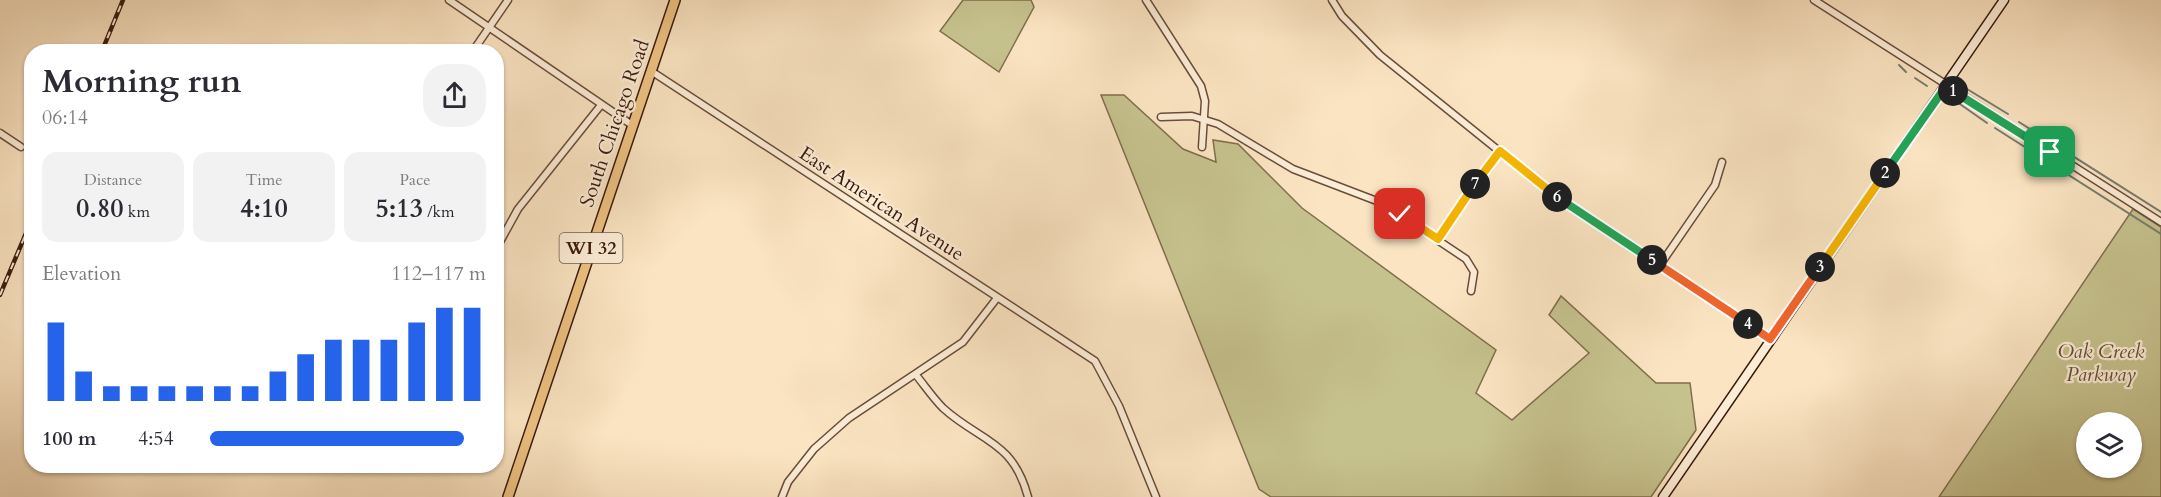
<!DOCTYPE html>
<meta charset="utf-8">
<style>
body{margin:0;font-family:Cardo,serif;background:#f2f2f3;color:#2b2b33;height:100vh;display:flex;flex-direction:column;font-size:22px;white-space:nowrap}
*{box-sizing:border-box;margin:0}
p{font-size:20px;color:#7c7c81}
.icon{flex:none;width:33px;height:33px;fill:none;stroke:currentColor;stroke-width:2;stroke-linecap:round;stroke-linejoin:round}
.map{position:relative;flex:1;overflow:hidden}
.side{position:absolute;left:24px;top:44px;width:480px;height:429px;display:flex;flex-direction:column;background:#fff;border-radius:24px;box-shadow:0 2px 4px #0004}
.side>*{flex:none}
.controls{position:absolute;left:2076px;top:412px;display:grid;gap:12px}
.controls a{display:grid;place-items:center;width:66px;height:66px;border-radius:50%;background:#fff;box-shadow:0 2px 4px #0004;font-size:30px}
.pin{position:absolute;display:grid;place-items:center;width:51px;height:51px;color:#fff;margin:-26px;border-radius:12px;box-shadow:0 3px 9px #0006}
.km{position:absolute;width:30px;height:30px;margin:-15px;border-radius:50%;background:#222;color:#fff;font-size:16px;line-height:30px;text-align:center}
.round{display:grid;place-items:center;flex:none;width:63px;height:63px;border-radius:24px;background:#f2f2f3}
.summary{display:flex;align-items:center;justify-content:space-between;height:102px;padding:0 18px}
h1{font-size:33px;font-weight:700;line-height:45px}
.stats{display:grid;grid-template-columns:repeat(3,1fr);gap:9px;height:102px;padding:6px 18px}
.stats div{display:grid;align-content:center;border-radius:15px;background:#f2f2f3;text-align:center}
.stats b{font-size:26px;font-weight:700}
.stats small{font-size:16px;font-weight:400}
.stats p{font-size:16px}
.chart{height:168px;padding:12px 18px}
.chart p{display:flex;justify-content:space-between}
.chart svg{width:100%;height:108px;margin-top:6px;stroke:#2563eb;stroke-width:6}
ul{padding:0 18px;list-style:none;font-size:20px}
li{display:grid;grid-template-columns:96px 72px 1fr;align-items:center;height:45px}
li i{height:15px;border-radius:8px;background:#2563eb}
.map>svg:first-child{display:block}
.green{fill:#c6c28e;stroke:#806e4e;stroke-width:1.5;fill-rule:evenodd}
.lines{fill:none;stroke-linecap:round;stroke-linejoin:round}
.stream{stroke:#777c71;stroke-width:2}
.street-casing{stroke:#6a4c3a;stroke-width:9}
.secondary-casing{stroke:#3a190d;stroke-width:11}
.primary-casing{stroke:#3a190d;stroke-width:12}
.street{stroke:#fcedd7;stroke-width:6}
.secondary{stroke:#fcedd7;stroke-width:8}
.primary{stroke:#eec281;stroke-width:9}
.rail-casing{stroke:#3a190d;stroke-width:4.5}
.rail{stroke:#fcedd7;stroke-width:2;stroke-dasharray:7;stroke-linecap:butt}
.split-1-casing{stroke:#fff;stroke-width:12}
.split-2-casing{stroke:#fff;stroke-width:12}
.split-3-casing{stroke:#fff;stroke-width:12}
.split-4-casing{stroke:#fff;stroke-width:12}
.split-5-casing{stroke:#fff;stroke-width:12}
.split-6-casing{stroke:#fff;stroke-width:12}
.split-7-casing{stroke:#fff;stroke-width:12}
.split-8-casing{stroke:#fff;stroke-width:12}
.split-1{stroke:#22a559;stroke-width:8}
.split-2{stroke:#22a559;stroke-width:8}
.split-3{stroke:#f5b400;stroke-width:8}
.split-4{stroke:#f0652b;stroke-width:8}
.split-5{stroke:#f0652b;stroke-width:8}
.split-6{stroke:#22a559;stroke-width:8}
.split-7{stroke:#f5b400;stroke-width:8}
.split-8{stroke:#f5b400;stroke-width:8}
.labels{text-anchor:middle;stroke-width:4.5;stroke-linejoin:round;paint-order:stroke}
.shield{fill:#fcedd7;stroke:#74594a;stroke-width:1.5}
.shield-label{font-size:18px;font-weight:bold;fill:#3a190d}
.street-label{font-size:20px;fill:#3a190d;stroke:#fcedd7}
.park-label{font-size:20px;font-style:italic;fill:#644c34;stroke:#fcedd7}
</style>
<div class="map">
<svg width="2161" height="497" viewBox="0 0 2161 497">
<rect width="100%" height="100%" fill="#fbe4c2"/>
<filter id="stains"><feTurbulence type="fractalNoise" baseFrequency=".00333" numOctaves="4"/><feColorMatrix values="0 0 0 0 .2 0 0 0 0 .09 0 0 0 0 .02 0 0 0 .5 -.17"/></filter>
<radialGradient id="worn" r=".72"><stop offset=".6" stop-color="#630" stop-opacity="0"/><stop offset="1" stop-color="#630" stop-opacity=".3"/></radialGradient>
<g class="green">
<path d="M 963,0 L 1031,0 L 1034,7 L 999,72 L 940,31 Z"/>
<path d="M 1101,95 L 1124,95 L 1183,149 L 1216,162 L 1213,140 L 1238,144 L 1302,208 L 1496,350 L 1476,393 L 1512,420 L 1589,353 L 1549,315 L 1561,296 L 1656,383 L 1690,383 L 1696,430 L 1651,497 L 1271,497 L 1259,489 Z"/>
<path d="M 2133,209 L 2161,227 L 2161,497 L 1939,497 ZM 2086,423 L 2132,423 L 2132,468 L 2086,468 Z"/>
</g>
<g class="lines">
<g class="stream">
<path d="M 1899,65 L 1906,72"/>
<path d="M 1915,78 L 1927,86"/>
<path d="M 1967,89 L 2008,114"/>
<path d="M 1957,102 L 1987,123"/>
<path d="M 2019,122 L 2161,212"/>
<path d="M 1995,128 L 2161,234"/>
</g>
<defs>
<g id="street">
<path d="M 449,0 L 632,125"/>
<path d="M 1146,0 L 1201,86 L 1205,101 L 1202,147"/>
<path d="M 1332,0 L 1342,16 L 1380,55 L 1555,196 L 1770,339"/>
<path d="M 1814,0 L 2161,222"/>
<path d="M 473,51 L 508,0"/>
<path d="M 651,71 L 1095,361 L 1119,406 L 1156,497"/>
<path d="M 1161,117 L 1192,116 L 1218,124 L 1293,169 L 1382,203 L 1466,259 L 1474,272 L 1471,291"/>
<path d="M 0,133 L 21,147"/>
<path d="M 1438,239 L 1500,151"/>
<path d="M 496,249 L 518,209 L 601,105"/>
<path d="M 1660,265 L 1715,185 L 1722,162"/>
<path d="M 916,375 C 925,386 933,398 943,408 C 979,441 1013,440 1028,497"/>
<path d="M 782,497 L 788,482 L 814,449 L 849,418 L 963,342 L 997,298"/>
</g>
<path id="secondary" d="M 1663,497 L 2004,0"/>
<path id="primary" d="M 508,497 L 675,0"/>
</defs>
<use href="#street" class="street-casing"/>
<use href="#secondary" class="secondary-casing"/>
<use href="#primary" class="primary-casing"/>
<use href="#street" class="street"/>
<use href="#secondary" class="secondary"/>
<use href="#primary" class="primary"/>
<defs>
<g id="rail">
<path d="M 102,51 L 123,0"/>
<path d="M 0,295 L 32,219"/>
</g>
</defs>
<use href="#rail" class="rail-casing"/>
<use href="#rail" class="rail"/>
</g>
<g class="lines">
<defs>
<path id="split-1" d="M 1953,91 L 2050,152"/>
<path id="split-2" d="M 1885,173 L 1946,86 L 1953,91"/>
<path id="split-3" d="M 1820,267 L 1885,173"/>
<path id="split-4" d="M 1748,324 L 1770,339 L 1820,267"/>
<path id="split-5" d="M 1652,260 L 1748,324"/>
<path id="split-6" d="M 1557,197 L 1652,260"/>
<path id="split-7" d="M 1475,184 L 1500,151 L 1557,197"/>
<path id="split-8" d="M 1400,214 L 1438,239 L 1475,184"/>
</defs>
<use href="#split-1" class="split-1-casing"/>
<use href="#split-2" class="split-2-casing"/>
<use href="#split-3" class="split-3-casing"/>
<use href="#split-4" class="split-4-casing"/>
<use href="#split-5" class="split-5-casing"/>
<use href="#split-6" class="split-6-casing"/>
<use href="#split-7" class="split-7-casing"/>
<use href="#split-8" class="split-8-casing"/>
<use href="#split-1" class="split-1"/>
<use href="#split-2" class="split-2"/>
<use href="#split-3" class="split-3"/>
<use href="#split-4" class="split-4"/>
<use href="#split-5" class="split-5"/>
<use href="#split-6" class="split-6"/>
<use href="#split-7" class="split-7"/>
<use href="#split-8" class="split-8"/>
</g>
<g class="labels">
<rect class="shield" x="559.5" y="233" width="63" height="30" rx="4.5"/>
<g class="shield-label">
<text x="591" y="254">WI 32</text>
</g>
<g class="street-label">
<text transform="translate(614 123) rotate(-71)" y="7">South Chicago Road</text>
<text transform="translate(882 203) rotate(33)" y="7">East American Avenue</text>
</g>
<g class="park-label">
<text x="2101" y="358">Oak Creek<tspan x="2101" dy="23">Parkway</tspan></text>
</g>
</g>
<rect width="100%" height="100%" filter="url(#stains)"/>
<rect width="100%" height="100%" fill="url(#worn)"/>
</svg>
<div class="controls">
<a><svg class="icon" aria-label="layers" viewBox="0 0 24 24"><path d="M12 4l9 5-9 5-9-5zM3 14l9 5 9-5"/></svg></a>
</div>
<div class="pin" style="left:2050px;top:152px;background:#1e9e55"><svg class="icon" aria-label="arrive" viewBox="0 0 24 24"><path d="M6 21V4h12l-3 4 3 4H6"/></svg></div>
<div class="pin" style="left:1400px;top:214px;background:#d93025"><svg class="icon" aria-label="check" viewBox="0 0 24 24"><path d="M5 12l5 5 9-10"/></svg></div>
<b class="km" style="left:1953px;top:91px">1</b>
<b class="km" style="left:1885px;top:173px">2</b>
<b class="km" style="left:1820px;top:267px">3</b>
<b class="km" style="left:1748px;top:324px">4</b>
<b class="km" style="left:1652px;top:260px">5</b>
<b class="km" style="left:1557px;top:197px">6</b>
<b class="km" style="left:1475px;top:184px">7</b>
<section class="side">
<div class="summary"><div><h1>Morning run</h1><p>06:14</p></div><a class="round"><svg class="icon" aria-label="share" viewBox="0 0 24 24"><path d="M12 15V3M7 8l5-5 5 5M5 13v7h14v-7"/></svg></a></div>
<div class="stats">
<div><p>Distance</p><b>0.80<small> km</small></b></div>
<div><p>Time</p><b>4:10</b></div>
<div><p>Pace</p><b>5:13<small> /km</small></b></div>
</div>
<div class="chart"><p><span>Elevation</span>112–117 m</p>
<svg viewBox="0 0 160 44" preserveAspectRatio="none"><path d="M5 44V12M15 44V32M25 44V38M35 44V38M45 44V38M55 44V38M65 44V38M75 44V38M85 44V32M95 44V25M105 44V19M115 44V19M125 44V19M135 44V12M145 44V6M155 44V6"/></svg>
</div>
<ul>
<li><b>100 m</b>4:54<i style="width:92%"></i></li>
</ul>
</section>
</div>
